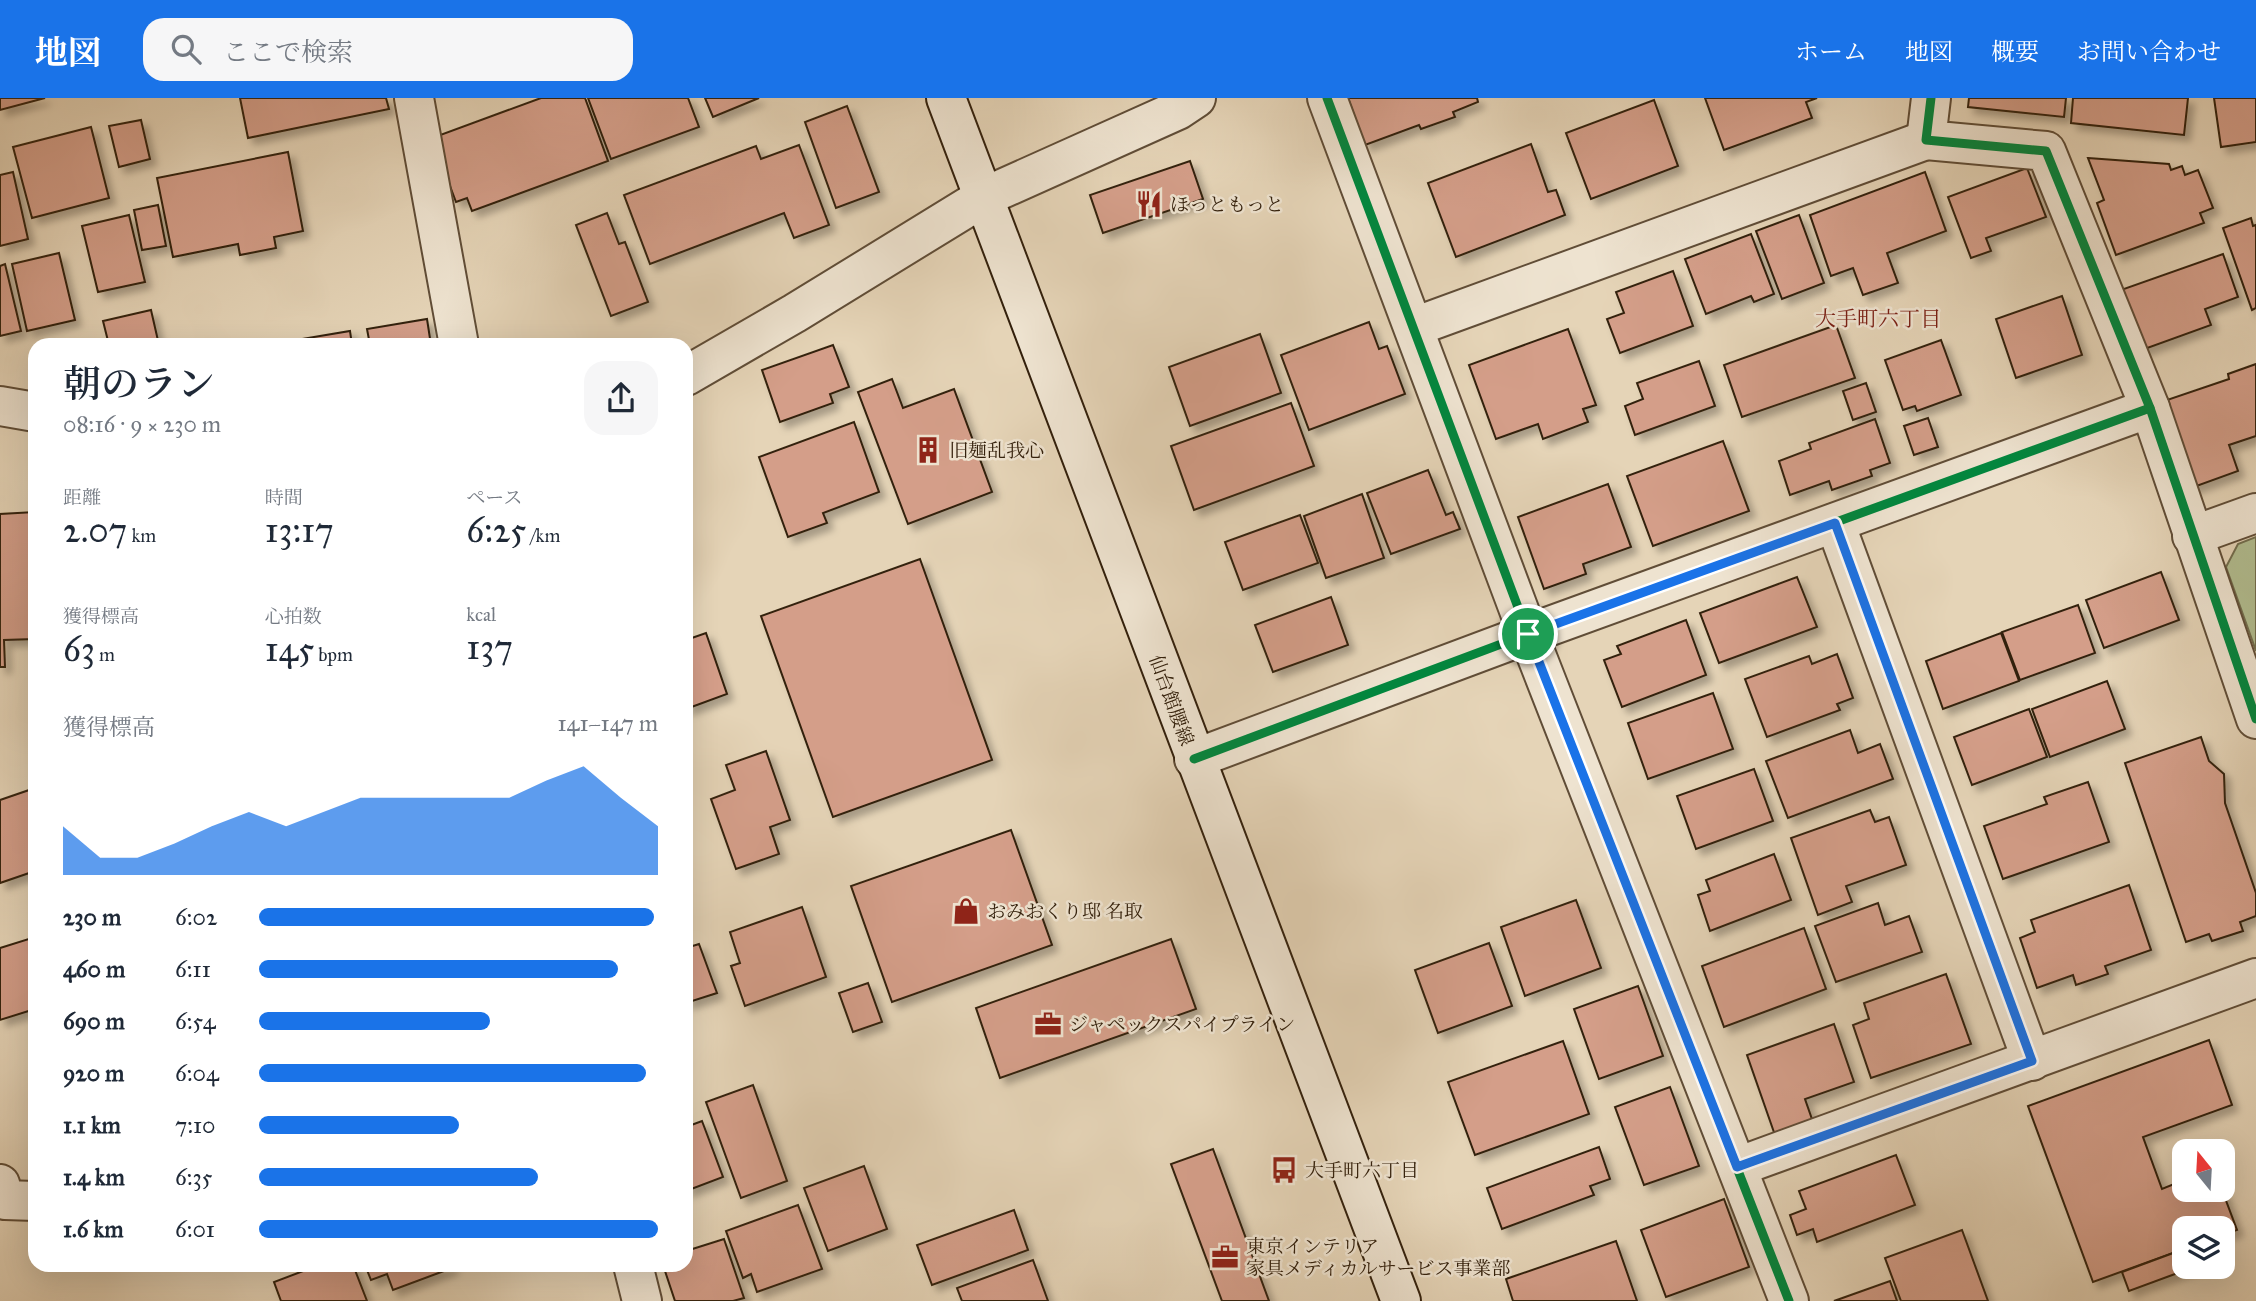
<!DOCTYPE html>
<html lang="ja">
<meta charset="utf-8">
<style>
body{margin:0;font-family:"IM FELL Great Primer","Noto Serif JP",serif;background:#f6f6f7;color:#1f2937;height:100vh;display:flex;flex-direction:column;font-size:26px;white-space:nowrap}
*{box-sizing:border-box;margin:0}
p{font-size:23px;color:#747a83}
.icon{flex:none;width:38px;height:38px;fill:none;stroke:currentColor;stroke-width:2;stroke-linecap:round;stroke-linejoin:round}
.map{position:relative;flex:1;overflow:hidden}
.details{position:absolute;left:28px;top:240px;width:665px;height:934px;display:flex;flex-direction:column;background:#fff;border-radius:21px;box-shadow:0 7px 28px #0002}
.details>*{flex:none}
.needle{width:46px;rotate:342deg}
.buttons{position:absolute;left:2172px;top:1041px;display:grid;gap:14px}
.buttons a{display:grid;place-items:center;width:63px;height:63px;border-radius:14px;background:#fff;box-shadow:0 7px 28px #0002;font-size:35px}
.pin{position:absolute;display:grid;place-items:center;width:60px;height:60px;color:#fff;margin:-30px;border:4px solid #fff;border-radius:50%;box-shadow:0 2px 7px #0007}
.round{display:grid;place-items:center;flex:none;width:74px;height:74px;border-radius:21px;background:#f6f6f7}
.head{display:flex;align-items:center;justify-content:space-between;height:119px;padding:0 35px}
h1{font-size:38px;font-weight:600;line-height:52px}
.stats{display:grid;grid-template-columns:repeat(3,1fr);gap:10px;height:119px;padding:7px 35px}
.stats div{display:grid;align-content:center}
.stats b{font-size:35px;font-weight:600}
.stats small{font-size:19px;font-weight:400}
.stats p{font-size:19px}
.chart{height:196px;padding:14px 35px}
.chart p{display:flex;justify-content:space-between}
.chart svg{width:100%;height:126px;margin-top:7px;fill:#1a73e8;opacity:.7}
ul{padding:0 35px;list-style:none;font-size:23px}
li{display:grid;grid-template-columns:112px 84px 1fr;align-items:center;height:52px}
li i{height:18px;border-radius:9px;background:#1a73e8}
header{display:flex;align-items:center;gap:42px;box-sizing:border-box;height:98px;padding:0 35px;background:#1a73e8;color:#fff}
header strong{font-size:33px}
nav{display:flex;gap:38px;margin-inline-start:auto;font-size:24px}
.search{width:490px;height:63px;background:#f6f6f7;display:flex;align-items:center;gap:18px;box-sizing:border-box;padding:0 24px;border-radius:21px;color:#747a83;font-size:26px}
.map>svg:first-child{display:block}
.green{fill:#b1bd90;stroke:#726e4e;stroke-width:2}
.building{fill:#d49e89;stroke:#33200c;stroke-width:2;filter:url(#shadow)}
.lines{fill:none;stroke-linecap:round;stroke-linejoin:round}
.minor-casing{stroke:#604d37;stroke-width:42}
.secondary-casing{stroke:#33200c;stroke-width:42}
.minor{stroke:#eee3d0;stroke-width:38}
.secondary{stroke:#eee3d0;stroke-width:38}
.cycleway-casing{stroke:#eee3d0;stroke-width:13}
.cycleway{stroke:#00873e;stroke-width:9}
.route-casing{stroke:#fff;stroke-width:14}
.route{stroke:#1a73e8;stroke-width:9}
.labels{text-anchor:middle;stroke-width:5;stroke-linejoin:round;paint-order:stroke}
.poi-label{font-size:19px;fill:#33200c;stroke:#eee3d0;text-anchor:start}
.street-label{font-size:19px;fill:#33200c;stroke:#eee3d0}
.neighbourhood-label{font-size:21px;fill:#7a1f14;stroke:#eee3d0}
</style>
<header>
<strong>地図</strong>
<div class="search"><svg class="icon" aria-label="search" viewBox="0 0 24 24"><circle cx="10" cy="10" r="6"/><path d="M15 15l6 6"/></svg>ここで検索</div>
<nav><a>ホーム</a><a>地図</a><a>概要</a><a>お問い合わせ</a></nav>
</header>
<div class="map">
<svg width="2256" height="1203" viewBox="0 0 2256 1203">
<defs>
<filter id="shadow"><feDropShadow dx="6" dy="6" stdDeviation="3.5" flood-color="#0004"/></filter>
</defs>
<rect width="100%" height="100%" fill="#e5d4b7"/>
<filter id="stains"><feTurbulence type="fractalNoise" baseFrequency=".00286" numOctaves="4"/><feColorMatrix values="0 0 0 0 .2 0 0 0 0 .09 0 0 0 0 .02 0 0 0 .5 -.17"/></filter>
<radialGradient id="worn" r=".72"><stop offset=".6" stop-color="#630" stop-opacity="0"/><stop offset="1" stop-color="#630" stop-opacity=".3"/></radialGradient>
<path class="green" d="M 2256,439 L 2256,553 L 2226,469 L 2238,446 Z"/>
<g class="building">
<path d="M 0,0 L 45,0 L 0,12 Z"/>
<path d="M 240,0 L 386,0 L 389,11 L 248,40 Z"/>
<path d="M 541,0 L 585,0 L 608,63 L 472,113 L 467,100 L 456,104 L 432,40 Z"/>
<path d="M 588,0 L 688,0 L 699,29 L 611,61 Z"/>
<path d="M 705,0 L 759,0 L 713,19 Z"/>
<path d="M 1348,0 L 1477,0 L 1478,4 L 1453,14 L 1455,19 L 1421,31 L 1419,27 L 1365,47 Z"/>
<path d="M 1705,0 L 1817,0 L 1806,4 L 1812,20 L 1724,52 Z"/>
<path d="M 1969,0 L 2066,0 L 2064,19 L 1968,9 Z"/>
<path d="M 2073,0 L 2188,0 L 2184,37 L 2071,25 Z"/>
<path d="M 2214,0 L 2256,0 L 2256,44 L 2221,49 Z"/>
<path d="M 1654,2 L 1678,68 L 1591,101 L 1566,35 Z"/>
<path d="M 847,8 L 879,94 L 836,110 L 805,24 Z"/>
<path d="M 141,22 L 150,61 L 119,69 L 109,28 Z"/>
<path d="M 91,29 L 109,100 L 32,120 L 13,49 Z"/>
<path d="M 1531,46 L 1548,94 L 1556,92 L 1565,117 L 1456,159 L 1428,85 Z"/>
<path d="M 799,47 L 829,127 L 794,140 L 784,115 L 650,166 L 624,97 L 756,48 L 761,61 Z"/>
<path d="M 288,54 L 303,133 L 274,139 L 276,150 L 240,157 L 238,146 L 173,159 L 157,80 Z"/>
<path d="M 2088,60 L 2169,66 L 2171,72 L 2182,68 L 2185,77 L 2198,72 L 2213,110 L 2200,115 L 2204,125 L 2116,157 L 2097,105 L 2104,102 Z"/>
<path d="M 1190,63 L 1203,101 L 1103,135 L 1090,97 Z"/>
<path d="M 2027,70 L 2046,119 L 1986,140 L 1991,153 L 1971,160 L 1948,99 Z"/>
<path d="M 13,74 L 28,141 L 0,148 L 0,77 Z"/>
<path d="M 1925,74 L 1946,133 L 1887,155 L 1898,185 L 1863,197 L 1853,170 L 1831,178 L 1810,117 Z"/>
<path d="M 158,107 L 166,148 L 142,152 L 134,112 Z"/>
<path d="M 607,115 L 619,146 L 625,144 L 648,204 L 611,218 L 576,127 Z"/>
<path d="M 129,117 L 145,184 L 98,194 L 82,128 Z"/>
<path d="M 1799,117 L 1824,185 L 1782,201 L 1756,133 Z"/>
<path d="M 2251,120 L 2253,128 L 2256,127 L 2256,210 L 2252,212 L 2223,130 Z"/>
<path d="M 1751,136 L 1774,196 L 1754,204 L 1751,198 L 1706,216 L 1685,161 Z"/>
<path d="M 59,155 L 75,222 L 27,233 L 12,166 Z"/>
<path d="M 2223,156 L 2238,199 L 2205,211 L 2211,227 L 2139,253 L 2118,193 Z"/>
<path d="M 5,166 L 21,233 L 0,238 L 0,168 Z"/>
<path d="M 1673,173 L 1693,228 L 1620,255 L 1607,221 L 1624,215 L 1616,194 Z"/>
<path d="M 2062,198 L 2082,257 L 2016,280 L 1996,221 Z"/>
<path d="M 151,212 L 159,247 L 109,247 L 103,223 Z"/>
<path d="M 427,221 L 431,247 L 370,247 L 367,231 Z"/>
<path d="M 1369,224 L 1379,251 L 1387,248 L 1405,296 L 1309,332 L 1281,257 Z"/>
<path d="M 1836,227 L 1855,280 L 1742,319 L 1724,267 Z"/>
<path d="M 1568,231 L 1596,307 L 1583,311 L 1588,324 L 1543,341 L 1538,326 L 1496,341 L 1469,267 Z"/>
<path d="M 350,233 L 352,247 L 291,247 L 290,243 Z"/>
<path d="M 1260,236 L 1281,295 L 1190,328 L 1169,269 Z"/>
<path d="M 1941,242 L 1961,297 L 1917,313 L 1915,308 L 1903,312 L 1885,262 Z"/>
<path d="M 833,247 L 849,289 L 830,296 L 833,305 L 780,324 L 762,272 Z"/>
<path d="M 1699,263 L 1715,308 L 1635,337 L 1625,308 L 1643,301 L 1637,285 Z"/>
<path d="M 2256,266 L 2256,338 L 2229,347 L 2238,373 L 2191,390 L 2161,304 L 2229,281 L 2228,276 Z"/>
<path d="M 892,281 L 903,310 L 954,291 L 992,394 L 908,426 L 858,294 Z"/>
<path d="M 1866,285 L 1876,314 L 1853,322 L 1843,293 Z"/>
<path d="M 1291,305 L 1314,368 L 1194,412 L 1171,348 Z"/>
<path d="M 1928,320 L 1938,349 L 1914,357 L 1904,328 Z"/>
<path d="M 1875,321 L 1890,365 L 1870,372 L 1872,378 L 1832,392 L 1829,383 L 1790,397 L 1779,363 L 1811,351 L 1809,345 Z"/>
<path d="M 854,324 L 879,394 L 823,415 L 827,425 L 788,439 L 759,359 Z"/>
<path d="M 1723,343 L 1749,413 L 1653,448 L 1627,378 Z"/>
<path d="M 1428,372 L 1446,417 L 1453,414 L 1460,431 L 1391,456 L 1367,395 Z"/>
<path d="M 1608,386 L 1631,449 L 1583,466 L 1586,476 L 1544,491 L 1518,419 Z"/>
<path d="M 1362,396 L 1384,460 L 1326,480 L 1304,418 Z"/>
<path d="M 35,414 L 35,541 L 4,542 L 5,569 L 0,569 L 0,416 Z"/>
<path d="M 1300,417 L 1318,465 L 1243,492 L 1225,444 Z"/>
<path d="M 920,461 L 992,662 L 833,719 L 761,518 Z"/>
<path d="M 2161,474 L 2179,522 L 2104,550 L 2086,502 Z"/>
<path d="M 1797,479 L 1817,529 L 1719,565 L 1700,515 Z"/>
<path d="M 1331,499 L 1348,547 L 1273,574 L 1255,527 Z"/>
<path d="M 2078,507 L 2095,555 L 2020,582 L 2002,534 Z"/>
<path d="M 1686,522 L 1706,577 L 1622,609 L 1604,562 L 1621,556 L 1617,548 Z"/>
<path d="M 706,535 L 727,596 L 686,611 L 686,542 Z"/>
<path d="M 2001,535 L 2019,583 L 1943,611 L 1926,563 Z"/>
<path d="M 1837,556 L 1853,600 L 1837,606 L 1840,612 L 1767,639 L 1745,581 L 1809,558 L 1812,566 Z"/>
<path d="M 2107,583 L 2125,631 L 2050,659 L 2032,611 Z"/>
<path d="M 1713,595 L 1733,651 L 1648,681 L 1628,625 Z"/>
<path d="M 2029,611 L 2047,659 L 1972,687 L 1954,639 Z"/>
<path d="M 1850,632 L 1858,655 L 1880,646 L 1893,681 L 1788,720 L 1766,663 Z"/>
<path d="M 2201,639 L 2209,663 L 2224,676 L 2225,705 L 2256,795 L 2256,818 L 2240,824 L 2243,833 L 2212,843 L 2209,836 L 2186,844 L 2125,665 Z"/>
<path d="M 766,653 L 790,722 L 770,729 L 779,756 L 736,771 L 711,701 L 735,692 L 726,667 Z"/>
<path d="M 1754,671 L 1773,723 L 1696,751 L 1677,698 Z"/>
<path d="M 2088,684 L 2109,744 L 2003,781 L 1984,728 L 2047,706 L 2044,699 Z"/>
<path d="M 35,690 L 35,773 L 0,785 L 0,702 Z"/>
<path d="M 1870,712 L 1875,724 L 1889,719 L 1906,767 L 1846,788 L 1852,804 L 1818,817 L 1791,740 Z"/>
<path d="M 1011,732 L 1052,847 L 892,904 L 851,788 Z"/>
<path d="M 1774,756 L 1791,802 L 1710,833 L 1698,797 L 1710,793 L 1706,782 Z"/>
<path d="M 2129,787 L 2151,852 L 2105,868 L 2108,876 L 2076,887 L 2073,877 L 2037,890 L 2020,840 L 2035,834 L 2031,822 Z"/>
<path d="M 1576,802 L 1601,870 L 1525,898 L 1501,829 Z"/>
<path d="M 1878,805 L 1885,827 L 1909,818 L 1922,854 L 1836,884 L 1815,828 Z"/>
<path d="M 802,809 L 826,879 L 745,908 L 731,868 L 740,865 L 730,834 Z"/>
<path d="M 1804,830 L 1826,891 L 1724,929 L 1702,868 Z"/>
<path d="M 35,839 L 35,911 L 0,922 L 0,850 Z"/>
<path d="M 1171,841 L 1196,911 L 1000,980 L 976,910 Z"/>
<path d="M 1489,845 L 1512,908 L 1438,935 L 1415,872 Z"/>
<path d="M 699,846 L 717,895 L 686,905 L 686,850 Z"/>
<path d="M 1946,876 L 1971,946 L 1871,980 L 1853,927 L 1869,921 L 1864,905 Z"/>
<path d="M 868,885 L 882,924 L 853,934 L 839,895 Z"/>
<path d="M 1638,888 L 1663,958 L 1599,981 L 1574,911 Z"/>
<path d="M 1834,926 L 1854,984 L 1805,1001 L 1814,1027 L 1776,1040 L 1747,957 Z"/>
<path d="M 2209,942 L 2232,1007 L 2143,1039 L 2162,1091 L 2184,1082 L 2184,1092 L 2222,1092 L 2237,1132 L 2222,1137 L 2222,1130 L 2184,1130 L 2184,1151 L 2093,1184 L 2028,1008 Z"/>
<path d="M 1563,943 L 1589,1016 L 1475,1057 L 1448,984 Z"/>
<path d="M 753,987 L 787,1083 L 741,1100 L 706,1004 Z"/>
<path d="M 1670,989 L 1699,1068 L 1644,1087 L 1615,1009 Z"/>
<path d="M 702,1023 L 723,1079 L 686,1093 L 686,1029 Z"/>
<path d="M 1599,1049 L 1610,1081 L 1590,1088 L 1594,1097 L 1502,1131 L 1487,1090 Z"/>
<path d="M 1213,1051 L 1269,1203 L 1222,1203 L 1171,1066 Z"/>
<path d="M 1896,1057 L 1915,1107 L 1817,1144 L 1813,1131 L 1797,1137 L 1790,1117 L 1806,1111 L 1799,1093 Z"/>
<path d="M 864,1068 L 887,1131 L 828,1153 L 804,1090 Z"/>
<path d="M 1724,1101 L 1749,1169 L 1666,1199 L 1641,1132 Z"/>
<path d="M 798,1107 L 822,1171 L 757,1194 L 751,1176 L 743,1180 L 726,1133 Z"/>
<path d="M 1014,1112 L 1028,1152 L 932,1187 L 917,1147 Z"/>
<path d="M 1962,1132 L 1988,1203 L 1901,1203 L 1885,1160 Z"/>
<path d="M 724,1141 L 744,1200 L 733,1203 L 675,1203 L 663,1167 L 686,1167 L 686,1153 Z"/>
<path d="M 1616,1143 L 1637,1203 L 1513,1203 L 1506,1181 Z"/>
<path d="M 2184,1151 L 2184,1169 L 2194,1169 L 2129,1193 L 2122,1174 Z"/>
<path d="M 1033,1162 L 1048,1203 L 962,1203 L 957,1190 Z"/>
<path d="M 319,1167 L 353,1167 L 367,1203 L 281,1203 L 274,1184 Z"/>
<path d="M 365,1167 L 452,1167 L 452,1170 L 393,1192 L 387,1176 L 371,1182 Z"/>
<path d="M 1890,1183 L 1897,1203 L 1834,1203 Z"/>
</g>
<g class="lines">
<defs>
<g id="minor">
<path d="M 414,0 L 459,247"/>
<path d="M 1327,0 L 1528,536 L 1789,1203"/>
<path d="M 1931,0 L 1926,42 L 2046,53 L 2150,310 L 2256,621"/>
<path d="M 1414,229 L 1926,42"/>
<path d="M 686,278 L 795,215 L 984,99 L 1178,12 L 1196,0"/>
<path d="M 0,308 L 35,314"/>
<path d="M 1835,425 L 2032,963"/>
<path d="M 2192,438 L 2256,415"/>
<path d="M 1194,661 L 1528,536 L 2150,310"/>
<path d="M 1737,1069 L 2256,880"/>
<path d="M 0,1086 L 5,1102 L 35,1103"/>
<path d="M 633,1167 L 642,1203"/>
</g>
<path id="secondary" d="M 946,0 L 1401,1203"/>
</defs>
<use href="#minor" class="minor-casing"/>
<use href="#secondary" class="secondary-casing"/>
<use href="#minor" class="minor"/>
<use href="#secondary" class="secondary"/>
<defs>
<g id="cycleway">
<path d="M 1327,0 L 1528,536 L 1789,1203"/>
<path d="M 1931,0 L 1926,42 L 2046,53 L 2150,310 L 2256,621"/>
<path d="M 1194,661 L 1528,536 L 2150,310"/>
</g>
</defs>
<use href="#cycleway" class="cycleway-casing"/>
<use href="#cycleway" class="cycleway"/>
</g>
<g class="lines">
<defs>
<path id="route" d="M 1835,425 L 2032,963 L 1737,1069 L 1528,536 Z"/>
</defs>
<use href="#route" class="route-casing"/>
<use href="#route" class="route"/>
</g>
<defs>
<symbol id="restaurant-bare" viewBox="-9 -9 18 18"><path d="M-5-6h1v4h1v-4h1v4h1v-4h1v5L-1.5 .5V6h-2V.5L-5-1ZM5-6V6H3V1.5H1.5Q1.5-4 5-6Z" fill="#8f2418" stroke="#eee3d0" stroke-width="2.5" paint-order="stroke"/></symbol>
<symbol id="building-bare" viewBox="-9 -9 18 18"><path d="M-4-6H4V6H1V3H-1V6H-4ZM-2.5-4.3h1.7v1.8h-1.7ZM.8-4.3h1.7v1.8H.8ZM-2.5-1h1.7V.8h-1.7ZM.8-1h1.7V.8H.8Z" fill="#8f2418" stroke="#eee3d0" stroke-width="2.5" paint-order="stroke"/></symbol>
<symbol id="shop-bare" viewBox="-9 -9 18 18"><path d="M-5-2.5h2.3a2.7 3.5 0 0 1 5.4 0H5L5.5 6h-11ZM-1.5-2.5h3a1.5 2.3 0 0 0-3 0Z" fill="#8f2418" stroke="#eee3d0" stroke-width="2.5" paint-order="stroke"/></symbol>
<symbol id="office-bare" viewBox="-9 -9 18 18"><path d="M-6-3h4V-5.5h4V-3h4V5H-6ZM-1-4.5V-3h2v-1.5ZM-6 0V1H6V0Z" fill="#8f2418" stroke="#eee3d0" stroke-width="2.5" paint-order="stroke"/></symbol>
<symbol id="bus-bare" viewBox="-9 -9 18 18"><path d="M-5-6H5V4H4V6H2V4H-2V6H-4V4H-5ZM-3.5-4V0h7V-4ZM-3.5 1.2v1.5H-2V1.2ZM2 1.2v1.5H3.5V1.2Z" fill="#8f2418" stroke="#eee3d0" stroke-width="2.5" paint-order="stroke"/></symbol>
</defs>
<g fill-rule="evenodd">
<use href="#restaurant-bare" x="1130" y="87" width="38" height="38"/>
<use href="#building-bare" x="909" y="333" width="38" height="38"/>
<use href="#shop-bare" x="947" y="794" width="38" height="38"/>
<use href="#office-bare" x="1029" y="907" width="38" height="38"/>
<use href="#bus-bare" x="1265" y="1053" width="38" height="38"/>
<use href="#office-bare" x="1206" y="1140" width="38" height="38"/>
</g>
<g class="labels">
<g class="poi-label">
<text x="1170" y="113">ほっともっと</text>
<text x="949" y="359">旧麺乱我心</text>
<text x="987" y="820">おみおくり邸 名取</text>
<text x="1069" y="933">ジャペックスパイプライン</text>
<text x="1305" y="1079">大手町六丁目</text>
<text x="1246" y="1155">東京インテリア<tspan x="1246" dy="22">家具メディカルサービス事業部</tspan></text>
</g>
<g class="street-label">
<text transform="translate(1172 602) rotate(70)" y="7">仙台館腰線</text>
</g>
<g class="neighbourhood-label">
<text x="1878" y="228">大手町六丁目</text>
</g>
</g>
<rect width="100%" height="100%" filter="url(#stains)"/>
<rect width="100%" height="100%" fill="url(#worn)"/>
</svg>
<div class="buttons">
<a><svg class="needle" viewBox="-14 -14 28 28"><path d="M0-13l5 13h-10z" fill="#e53935"/><path d="M0 13l5-13h-10z" fill="#747a83"/></svg></a>
<a><svg class="icon" aria-label="layers" viewBox="0 0 24 24"><path d="M12 4l9 5-9 5-9-5zM3 14l9 5 9-5"/></svg></a>
</div>
<div class="pin" style="left:1528px;top:536px;background:#1e9e55"><svg class="icon" aria-label="arrive" viewBox="0 0 24 24"><path d="M6 21V4h12l-3 4 3 4H6"/></svg></div>
<section class="details">
<div class="head"><div><h1>朝のラン</h1><p>08:16 · 9 × 230 m</p></div><a class="round"><svg class="icon" aria-label="share" viewBox="0 0 24 24"><path d="M12 15V3M7 8l5-5 5 5M5 13v7h14v-7"/></svg></a></div>
<div class="stats">
<div><p>距離</p><b>2.07<small> km</small></b></div>
<div><p>時間</p><b>13:17</b></div>
<div><p>ペース</p><b>6:25<small> /km</small></b></div>
</div>
<div class="stats">
<div><p>獲得標高</p><b>63<small> m</small></b></div>
<div><p>心拍数</p><b>145<small> bpm</small></b></div>
<div><p>kcal</p><b>137</b></div>
</div>
<div class="chart"><p><span>獲得標高</span>141–147 m</p>
<svg viewBox="0 0 160 44" preserveAspectRatio="none"><path d="M0 44V27L10 38L20 38L30 33L40 27L50 22L60 27L70 22L80 17L90 17L100 17L110 17L120 17L130 11L140 6L150 17L160 27V44z"/></svg>
</div>
<ul>
<li><b>230 m</b>6:02<i style="width:99%"></i></li>
<li><b>460 m</b>6:11<i style="width:90%"></i></li>
<li><b>690 m</b>6:54<i style="width:58%"></i></li>
<li><b>920 m</b>6:04<i style="width:97%"></i></li>
<li><b>1.1 km</b>7:10<i style="width:50%"></i></li>
<li><b>1.4 km</b>6:35<i style="width:70%"></i></li>
<li><b>1.6 km</b>6:01<i style="width:100%"></i></li>
</ul>
</section>
</div>
